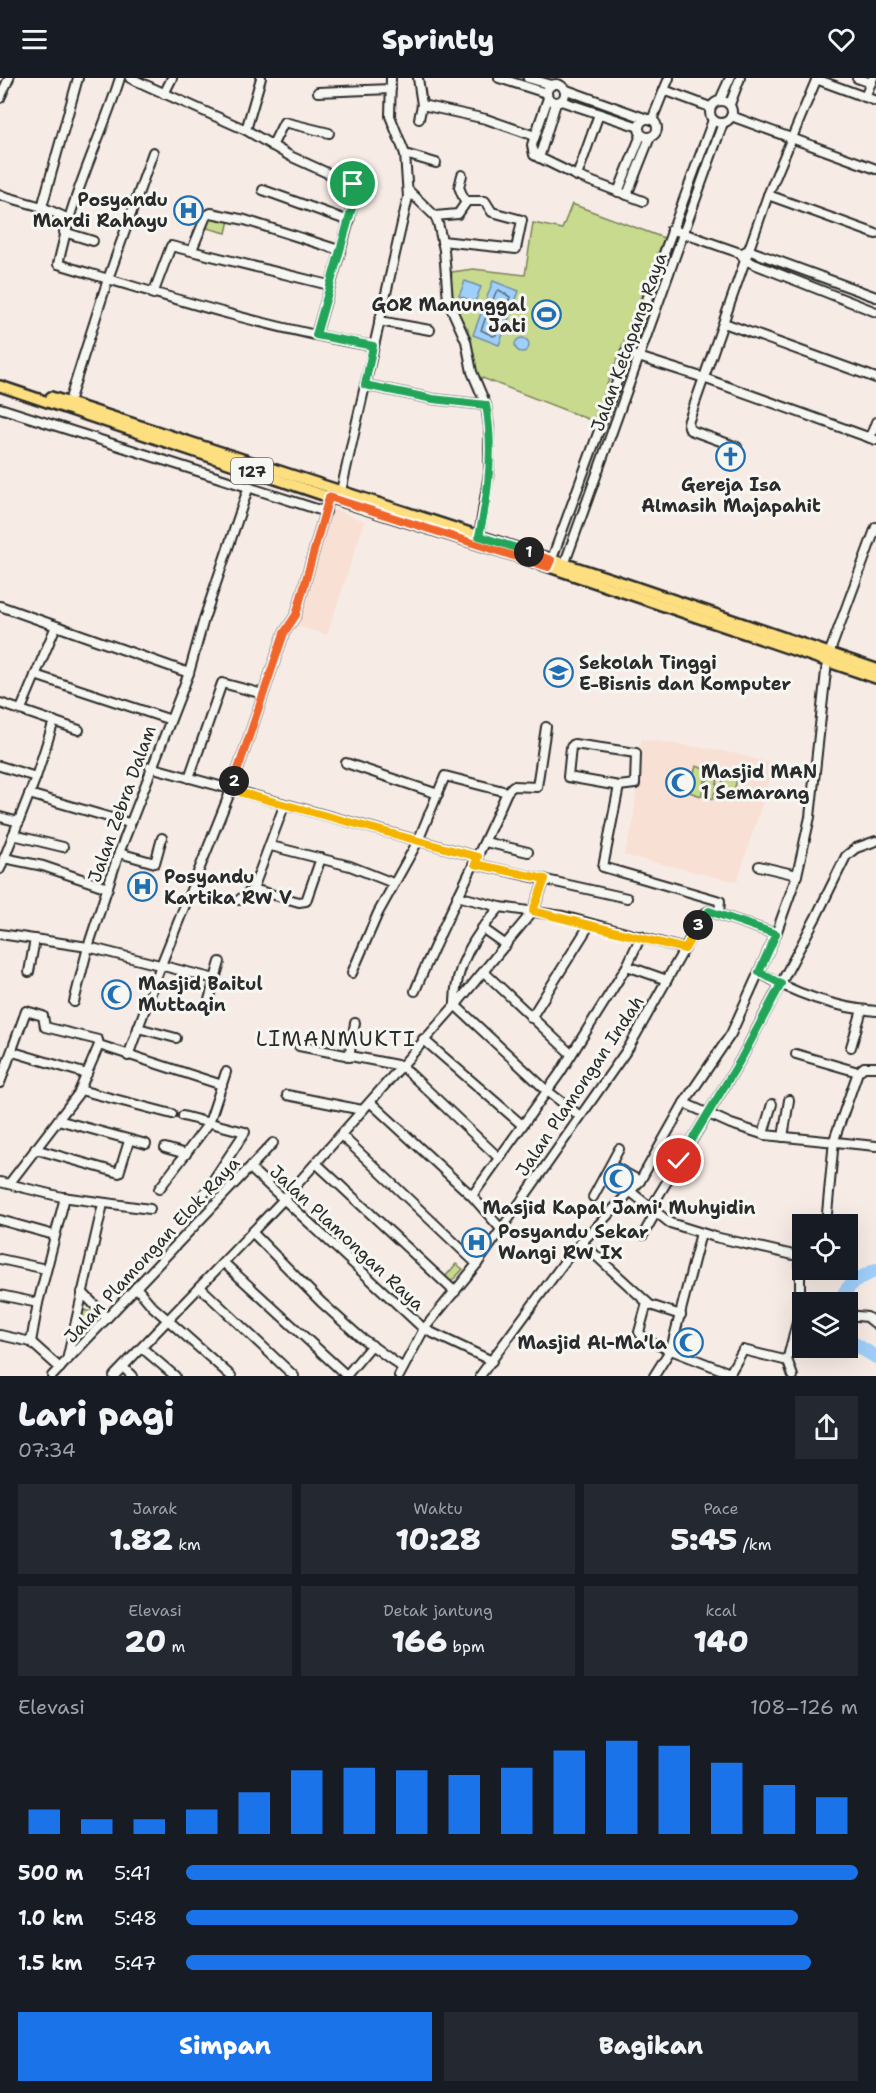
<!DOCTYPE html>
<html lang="id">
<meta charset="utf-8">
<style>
body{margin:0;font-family:"Shantell Sans",sans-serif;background:#242831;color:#f1f3f6;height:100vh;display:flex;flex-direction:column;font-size:22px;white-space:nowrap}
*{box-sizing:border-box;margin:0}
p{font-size:20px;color:#9ea1a6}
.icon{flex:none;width:33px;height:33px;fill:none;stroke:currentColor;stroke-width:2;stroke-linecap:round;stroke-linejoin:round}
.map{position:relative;height:1298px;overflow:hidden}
.side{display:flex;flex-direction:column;background:#171b24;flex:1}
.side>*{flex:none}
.fabs{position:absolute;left:792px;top:1136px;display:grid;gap:12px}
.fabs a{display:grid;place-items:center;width:66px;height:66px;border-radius:0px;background:#171b24;box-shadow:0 6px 24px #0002;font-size:30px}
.pin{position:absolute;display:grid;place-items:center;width:51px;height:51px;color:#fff;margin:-26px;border:3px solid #fff;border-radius:50%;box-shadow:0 2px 6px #0007}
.km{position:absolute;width:30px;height:30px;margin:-15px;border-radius:50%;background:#222;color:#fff;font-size:16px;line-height:30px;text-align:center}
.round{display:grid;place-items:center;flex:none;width:63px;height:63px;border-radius:0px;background:#242831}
.headline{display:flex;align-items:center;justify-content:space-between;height:102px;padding:0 18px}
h1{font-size:33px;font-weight:800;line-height:45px}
.figures{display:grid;grid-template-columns:repeat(3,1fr);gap:9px;height:102px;padding:6px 18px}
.figures div{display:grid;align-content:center;border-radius:0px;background:#242831;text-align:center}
.figures b{font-size:30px;font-weight:800}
.figures small{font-size:16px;font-weight:400}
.figures p{font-size:16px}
.chart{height:168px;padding:12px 18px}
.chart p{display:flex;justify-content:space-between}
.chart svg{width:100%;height:108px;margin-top:6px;stroke:#1a73e8;stroke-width:6}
.button{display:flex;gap:12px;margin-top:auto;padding:12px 18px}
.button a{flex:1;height:69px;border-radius:0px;background:#1a73e8;color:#fff;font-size:24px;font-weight:800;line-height:69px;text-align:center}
.button a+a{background:#242831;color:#f1f3f6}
ul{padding:0 18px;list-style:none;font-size:20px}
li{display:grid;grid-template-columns:96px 72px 1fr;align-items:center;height:45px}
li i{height:15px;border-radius:8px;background:#1a73e8}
header{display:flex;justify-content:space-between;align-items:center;height:78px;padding:0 18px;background:#171b24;font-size:27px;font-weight:800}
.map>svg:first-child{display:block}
.built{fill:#f8e0d5}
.green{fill:#c8da8e;stroke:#7a825c;stroke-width:1.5}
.water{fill:#9fcffb;stroke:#718da8;stroke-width:1.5}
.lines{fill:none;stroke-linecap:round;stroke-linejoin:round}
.shore{stroke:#596d7e;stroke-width:1.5}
.river{stroke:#9fcffb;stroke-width:14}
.minor-casing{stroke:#2b2b2b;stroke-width:12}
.major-casing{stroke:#2b2b2b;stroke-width:14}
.minor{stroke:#f6f6f2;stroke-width:8}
.major{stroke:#fddf80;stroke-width:9}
.split-1-casing{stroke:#fff;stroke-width:12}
.split-2-casing{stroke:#fff;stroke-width:12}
.split-3-casing{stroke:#fff;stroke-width:12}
.split-4-casing{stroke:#fff;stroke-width:12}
.split-1{stroke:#22a559;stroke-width:8}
.split-2{stroke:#f0652b;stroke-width:8}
.split-3{stroke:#f5b400;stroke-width:8}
.split-4{stroke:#22a559;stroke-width:8}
.labels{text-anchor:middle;stroke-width:6;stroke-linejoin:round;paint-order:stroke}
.shield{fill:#f6f6f2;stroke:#686867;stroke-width:1.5}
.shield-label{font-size:16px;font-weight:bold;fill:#2b2b2b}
.poi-label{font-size:18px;font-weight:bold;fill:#2b2b2b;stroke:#f6f6f2;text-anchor:start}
.street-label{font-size:18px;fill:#2b2b2b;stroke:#f6f6f2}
.quarter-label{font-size:21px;letter-spacing:1.5px;fill:#2b2b2b;stroke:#f6f6f2}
</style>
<header><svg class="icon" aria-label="menu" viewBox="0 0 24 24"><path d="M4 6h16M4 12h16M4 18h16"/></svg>Sprintly<svg class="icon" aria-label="heart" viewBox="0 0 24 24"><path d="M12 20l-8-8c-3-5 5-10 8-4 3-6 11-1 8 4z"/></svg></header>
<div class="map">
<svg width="876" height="1298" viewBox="0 0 876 1298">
<rect width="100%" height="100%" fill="#f7ece5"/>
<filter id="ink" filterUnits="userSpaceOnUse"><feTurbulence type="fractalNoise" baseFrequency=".0167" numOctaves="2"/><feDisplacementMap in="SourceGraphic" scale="12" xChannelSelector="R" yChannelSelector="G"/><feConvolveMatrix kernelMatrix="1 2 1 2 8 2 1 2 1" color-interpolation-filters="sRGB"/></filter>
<g filter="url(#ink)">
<g class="built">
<path d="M 331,430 L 365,443 L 327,557 L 293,547 Z"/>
<path d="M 641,661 L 724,673 L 775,686 L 737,804 L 624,777 L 633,746 Z"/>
</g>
<g class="green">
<path d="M 572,126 L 664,160 L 593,343 L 477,298 L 468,251 L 449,222 L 452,194 L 473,191 L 525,197 L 533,145 L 562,151 Z"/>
<path d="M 210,137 L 229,142 L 226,155 L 207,150 Z"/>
<path d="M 696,688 L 708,692 L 701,718 L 689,714 Z"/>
<path d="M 710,692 L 720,694 L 713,721 L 703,718 Z"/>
<path d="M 725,695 L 738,698 L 731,724 L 718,720 Z"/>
<path d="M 456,1186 L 463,1191 L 451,1204 L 445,1199 Z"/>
<path d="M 83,1232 L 92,1234 L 89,1250 L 80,1248 Z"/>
</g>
<g class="water">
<path d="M 465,203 L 481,209 L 475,224 L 459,218 Z"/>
<path d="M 493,203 L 519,213 L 499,267 L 473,257 Z"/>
<circle cx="522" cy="267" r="7"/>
</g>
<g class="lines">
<path class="shore" d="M 499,212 L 510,219 L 496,257 L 493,258 L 481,252 L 496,214 Z"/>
<g class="river">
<path d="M 841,1224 C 844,1207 861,1199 876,1192"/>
<path d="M 848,1262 L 876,1279"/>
</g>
<defs>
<g id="minor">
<path d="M 130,0 L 246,52 L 290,78 L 356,108 L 349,143 L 316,257"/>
<path d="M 418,0 L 422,27 L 419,41"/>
<path d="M 499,0 L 546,15"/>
<path d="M 528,0 L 552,7"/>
<path d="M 857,0 L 871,5"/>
<path d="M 816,1 L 876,23"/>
<circle cx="556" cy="15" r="9"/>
<path d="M 564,11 L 647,41"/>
<path d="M 664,12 L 669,0"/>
<path d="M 318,14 L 391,11"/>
<path d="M 164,16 L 172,0"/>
<path d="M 865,19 L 873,0"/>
<path d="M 0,20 L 9,0"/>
<path d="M 548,20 L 532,67 L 534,77 L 577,98 L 643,123"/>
<path d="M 720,22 L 730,0"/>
<circle cx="721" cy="34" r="11"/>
<path d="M 561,23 L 639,49"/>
<path d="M 730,26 L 740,0"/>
<path d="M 422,27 L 486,41 L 535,58"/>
<path d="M 731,38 L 876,91"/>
<circle cx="648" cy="50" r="9"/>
<path d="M 652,42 L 664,12 L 710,29"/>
<path d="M 246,52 L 261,0"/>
<path d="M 272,68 L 284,44 L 329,55"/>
<path d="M 405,76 L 436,85"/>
<path d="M 539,80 L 556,25"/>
<path d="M 462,97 L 459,109 L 465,124"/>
<path d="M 577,98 L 599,36"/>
<path d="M 263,112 L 349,143"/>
<path d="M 408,112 L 435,138 L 438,145 L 444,172 L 448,223 L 466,263 L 472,294 L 486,327 L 489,349 L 489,395 L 479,458"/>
<path d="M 618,114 L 641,57"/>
<path d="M 0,117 L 42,129 L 69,141 L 58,186 C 162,217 265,250 373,268"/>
<path d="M 627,117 L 650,59"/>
<path d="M 768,117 L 876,156"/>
<path d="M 42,129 L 78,0"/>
<path d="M 435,138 L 458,136 L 467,123 L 485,123 L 492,134 L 522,142 L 516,171 L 442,163"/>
<path d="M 69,141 C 83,93 105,48 120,0"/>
<path d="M 671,151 L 740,175 L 745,182 L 754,186 L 876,234"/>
<path d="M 64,154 L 93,163"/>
<path d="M 192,172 L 206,138 L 211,135 L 245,142 L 339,172"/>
<path d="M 744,174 L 748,172 L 876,219"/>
<path d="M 153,216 L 171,168 L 329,207"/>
<path d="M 379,243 L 430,252"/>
<path d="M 724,245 L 876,300"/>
<path d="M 626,275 L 698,298 L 876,362"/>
<path d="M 365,307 L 433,321 L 486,327"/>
<path d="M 69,324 L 108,201 L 153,74"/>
<path d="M 0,330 L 326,434"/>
<path d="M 870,360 L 876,344"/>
<path d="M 737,369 L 690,352 L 688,345 L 768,117 L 817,0"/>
<path d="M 341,413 L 408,119 L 405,76 L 390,38 L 391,0"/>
<path d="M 550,486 L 713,42"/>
<path d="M 563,490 L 723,45"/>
<path d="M 0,528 L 189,595"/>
<path d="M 829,576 L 876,449"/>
<path d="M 35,597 L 168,641"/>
<path d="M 0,625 L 79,652"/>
<path d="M 21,631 L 56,548"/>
<path d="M 574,666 L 636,675 L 635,706 L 619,708 L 568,699 L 571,669 Z"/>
<path d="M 346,685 L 438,716"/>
<path d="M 0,688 L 36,699"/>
<path d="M 150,689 L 478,779"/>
<path d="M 189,700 L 222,605 L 263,616"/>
<path d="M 619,708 L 603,789 L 720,823 L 719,836"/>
<path d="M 29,716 L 129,745"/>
<path d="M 0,739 L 19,744"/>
<path d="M 13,757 L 63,769"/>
<path d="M 485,764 L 528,774"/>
<path d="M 271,768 L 350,788 L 393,805"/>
<path d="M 119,775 L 155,785 L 162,760"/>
<path d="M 4,780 L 43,788 L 108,810"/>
<path d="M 475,786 L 627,820"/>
<path d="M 759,788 L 797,797"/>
<path d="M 0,791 L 36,699 L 54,643"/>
<path d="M 253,811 L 299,824 L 306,823 L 321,780"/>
<path d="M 457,818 L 500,829 L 563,838 L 685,871"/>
<path d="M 239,822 L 253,811 L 284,728"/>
<path d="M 500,829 C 476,856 454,888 455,927 L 546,1012 L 580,1038"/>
<path d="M 482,850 L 506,867"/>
<path d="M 0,856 L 88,869 L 215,901 L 209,922"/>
<path d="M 627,888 L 667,902"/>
<path d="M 29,894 L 35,861"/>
<path d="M 484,894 L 571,976"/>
<path d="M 759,894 C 792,915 836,930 876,933"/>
<path d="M 352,895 L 378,835 L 418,763 L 445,698 L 507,714"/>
<path d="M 215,901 L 220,884"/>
<path d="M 415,913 C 443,845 478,781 507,714 L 513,708 L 537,709 L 546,649"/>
<path d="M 74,924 L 88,869 L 119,775 L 189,595 L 204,541 L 249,408"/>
<path d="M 531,940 L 590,846"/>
<path d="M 138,950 L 176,960"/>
<path d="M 423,961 L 521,1046"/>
<path d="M 299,968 L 402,988"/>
<path d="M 851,969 L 862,932"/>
<path d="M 13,974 L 87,996"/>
<path d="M 796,976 L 858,994"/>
<path d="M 128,978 L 161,887 L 231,712 L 284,555 L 296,537 L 329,419"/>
<path d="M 349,979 L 355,945"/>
<path d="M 402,988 L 499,1080"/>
<path d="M 0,1005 L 26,933 L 43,938 L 45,949 L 98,962 L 99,967 L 222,1007"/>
<path d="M 80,1012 L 172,1036"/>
<path d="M 287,1017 L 362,1032"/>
<path d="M 370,1024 L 472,1118 L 501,1151"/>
<path d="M 684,1025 L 731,1046 L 765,1057 L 876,1068"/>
<path d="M 183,1038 L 245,1054 L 202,1119"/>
<path d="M 58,1042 L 146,1066"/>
<path d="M 763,1056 L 772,1026"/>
<path d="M 341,1057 L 477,1186"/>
<path d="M 783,1059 L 789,1022"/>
<path d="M 165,1070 L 186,1076"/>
<path d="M 35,1071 L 119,1095 L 129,1063"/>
<path d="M 317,1086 L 455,1214"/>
<path d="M 611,1087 L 640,1103"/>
<path d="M 250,1090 L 424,1251 L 492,1283"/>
<path d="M 0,1104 L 62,1119 L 150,1131"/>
<path d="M 9,1106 L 78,1016 L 99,967"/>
<path d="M 159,1111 L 209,1045 L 226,994"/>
<path d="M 631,1114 L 670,1145 L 715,1159 L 802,1179"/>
<path d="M 472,1118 L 560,995 L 627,888 L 641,858"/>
<path d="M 593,1119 L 619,1071"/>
<path d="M 651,1130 L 741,981 L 816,839 L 846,778 L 856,770 L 876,763"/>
<path d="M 0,1142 L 54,1157"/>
<path d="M 826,1146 L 834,1062 L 858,994 L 864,989 L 876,989"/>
<path d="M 252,1154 L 321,1224 L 360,1259 L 403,1290"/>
<path d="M 643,1157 L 656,1134"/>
<path d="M 581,1164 L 650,1227 L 681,1237"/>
<path d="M 0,1181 L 46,1191"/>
<path d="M 224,1185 L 346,1297"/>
<path d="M 136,1209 L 152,1228 L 231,1298"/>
<path d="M 201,1210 L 294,1298"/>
<path d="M 82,1214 L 107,1240"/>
<path d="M 0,1217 L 38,1225"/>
<path d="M 647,1225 L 639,1254 L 645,1262 L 730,1295 L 743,1272 L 784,1282 L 788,1279 L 800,1233 L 800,1178"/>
<path d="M 848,1237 L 867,1239 L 876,1246"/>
<path d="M 0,1257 L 31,1264 L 60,1290"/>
<path d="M 31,1264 L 38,1225 L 65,1119"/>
<path d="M 142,1270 L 175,1298"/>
<path d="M 787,1281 L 793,1298"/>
<path d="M 67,1282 L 103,1126"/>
<path d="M 123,1289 L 132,1298"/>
<path d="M 52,1298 L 273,1065"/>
<path d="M 114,1298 L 284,1121 L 459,923 L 533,833 L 545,801"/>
<path d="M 346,1298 L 372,1267"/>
<path d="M 399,1298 L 424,1251 L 477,1186 L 629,969 L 704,836 L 709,833 L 776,856"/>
<path d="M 480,1298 L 568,1179 L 640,1103 L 684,1025 L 731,956 L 776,856 L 797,797 L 810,739 L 827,584"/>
<path d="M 654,1298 L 671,1271 L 701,1155"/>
</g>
<g id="major">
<path d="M 0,308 L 329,419 L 520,479 L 876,600"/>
<path d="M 51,319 L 612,501 L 876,591"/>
</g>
</defs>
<use href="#minor" class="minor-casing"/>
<use href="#major" class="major-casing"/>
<use href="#minor" class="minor"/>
<use href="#major" class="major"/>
</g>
</g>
<g class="lines" filter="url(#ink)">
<defs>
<path id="split-1" d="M 353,106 L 357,109 L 356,116 L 316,257 L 373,268 L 365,307 L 433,321 L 486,327 C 494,371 489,415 479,458 L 529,474"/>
<path id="split-2" d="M 234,703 L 284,555 L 296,537 L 329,419 L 548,489 L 551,482 L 529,474"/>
<path id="split-3" d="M 234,703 L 231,712 L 478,779 L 475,786 L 545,801 L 533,833 L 685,871 L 698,847"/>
<path id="split-4" d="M 679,1083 L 741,981 L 781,906 L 759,894 L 776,856 L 709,833 L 698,847"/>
</defs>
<use href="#split-1" class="split-1-casing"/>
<use href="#split-2" class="split-2-casing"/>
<use href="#split-3" class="split-3-casing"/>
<use href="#split-4" class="split-4-casing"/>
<use href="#split-1" class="split-1"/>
<use href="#split-2" class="split-2"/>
<use href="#split-3" class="split-3"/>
<use href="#split-4" class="split-4"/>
</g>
<defs>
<symbol id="hospital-ring" viewBox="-11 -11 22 22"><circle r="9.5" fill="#f6f6f2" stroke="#1f6fb2" stroke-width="1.5"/><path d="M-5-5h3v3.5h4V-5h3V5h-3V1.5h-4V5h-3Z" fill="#1f6fb2"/></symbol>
<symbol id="stadium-ring" viewBox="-11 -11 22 22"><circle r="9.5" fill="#f6f6f2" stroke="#1f6fb2" stroke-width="1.5"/><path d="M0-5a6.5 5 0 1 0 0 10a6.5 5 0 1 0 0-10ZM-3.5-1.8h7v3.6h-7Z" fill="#1f6fb2"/></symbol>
<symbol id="church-ring" viewBox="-11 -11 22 22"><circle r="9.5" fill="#f6f6f2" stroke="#1f6fb2" stroke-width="1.5"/><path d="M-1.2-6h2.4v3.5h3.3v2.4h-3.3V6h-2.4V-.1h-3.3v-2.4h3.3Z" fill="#1f6fb2"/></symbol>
<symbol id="university-ring" viewBox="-11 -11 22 22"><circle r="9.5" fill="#f6f6f2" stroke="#1f6fb2" stroke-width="1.5"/><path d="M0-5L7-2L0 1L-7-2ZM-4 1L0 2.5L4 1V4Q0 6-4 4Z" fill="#1f6fb2"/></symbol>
<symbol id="mosque-ring" viewBox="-11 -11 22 22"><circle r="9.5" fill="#f6f6f2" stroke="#1f6fb2" stroke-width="1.5"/><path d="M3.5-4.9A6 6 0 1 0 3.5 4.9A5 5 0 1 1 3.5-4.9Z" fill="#1f6fb2"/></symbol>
</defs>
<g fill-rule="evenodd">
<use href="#hospital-ring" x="172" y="116" width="33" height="33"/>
<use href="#stadium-ring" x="530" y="220" width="33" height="33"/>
<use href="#church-ring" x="714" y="362" width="33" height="33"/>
<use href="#university-ring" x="542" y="578" width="33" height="33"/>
<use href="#mosque-ring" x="664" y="688" width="33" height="33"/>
<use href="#hospital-ring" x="126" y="792" width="33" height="33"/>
<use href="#mosque-ring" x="100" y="900" width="33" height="33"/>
<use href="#mosque-ring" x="602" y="1084" width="33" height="33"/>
<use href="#hospital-ring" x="460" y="1148" width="33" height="33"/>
<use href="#mosque-ring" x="672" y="1248" width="33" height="33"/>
</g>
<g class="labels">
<rect class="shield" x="231" y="380" width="42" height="26" rx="4.5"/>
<g class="shield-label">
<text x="252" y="399">127</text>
</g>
<g class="poi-label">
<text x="168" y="128" text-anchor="end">Posyandu<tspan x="168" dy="21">Mardi Rahayu</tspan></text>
<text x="526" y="233" text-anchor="end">GOR Manunggal<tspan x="526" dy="21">Jati</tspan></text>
<text x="731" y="413" text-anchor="middle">Gereja Isa<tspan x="731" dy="21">Almasih Majapahit</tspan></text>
<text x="579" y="591">Sekolah Tinggi<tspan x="579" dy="21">E-Bisnis dan Komputer</tspan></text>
<text x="701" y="700">Masjid MAN<tspan x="701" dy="21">1 Semarang</tspan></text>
<text x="164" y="805">Posyandu<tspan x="164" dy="21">Kartika RW V</tspan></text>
<text x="138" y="912">Masjid Baitul<tspan x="138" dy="21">Muttaqin</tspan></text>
<text x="619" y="1136" text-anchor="middle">Masjid Kapal Jami' Muhyidin</text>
<text x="498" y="1160">Posyandu Sekar<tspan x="498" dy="21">Wangi RW IX</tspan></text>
<text x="667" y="1271" text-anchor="end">Masjid Al-Ma'la</text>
</g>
<g class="street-label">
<text transform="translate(629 264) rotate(-70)" y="6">Jalan Ketapang Raya</text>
<text transform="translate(122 726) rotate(-70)" y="6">Jalan Zebra Dalam</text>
<text transform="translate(580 1008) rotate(-56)" y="6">Jalan Plamongan Indah</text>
<text transform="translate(347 1160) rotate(43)" y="6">Jalan Plamongan Raya</text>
<text transform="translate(152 1172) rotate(-47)" y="6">Jalan Plamongan Elok Raya</text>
</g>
<g class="quarter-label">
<text x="336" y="968">LIMANMUKTI</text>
</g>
</g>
</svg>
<div class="fabs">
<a><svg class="icon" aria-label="locate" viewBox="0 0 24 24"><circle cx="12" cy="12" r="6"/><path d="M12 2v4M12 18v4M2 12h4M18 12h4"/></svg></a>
<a><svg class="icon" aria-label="layers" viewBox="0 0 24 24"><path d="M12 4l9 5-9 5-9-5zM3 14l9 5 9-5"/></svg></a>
</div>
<div class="pin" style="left:353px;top:106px;background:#1e9e55"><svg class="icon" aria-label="arrive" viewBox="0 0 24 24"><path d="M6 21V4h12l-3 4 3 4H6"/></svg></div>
<div class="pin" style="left:679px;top:1083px;background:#d93025"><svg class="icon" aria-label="check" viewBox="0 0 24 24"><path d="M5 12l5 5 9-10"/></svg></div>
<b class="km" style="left:529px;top:474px">1</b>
<b class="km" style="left:234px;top:703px">2</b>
<b class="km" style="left:698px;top:847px">3</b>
</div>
<section class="side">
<div class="headline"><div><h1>Lari pagi</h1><p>07:34</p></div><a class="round"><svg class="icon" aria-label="share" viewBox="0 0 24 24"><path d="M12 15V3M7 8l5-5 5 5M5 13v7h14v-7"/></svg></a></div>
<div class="figures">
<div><p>Jarak</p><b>1.82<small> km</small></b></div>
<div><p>Waktu</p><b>10:28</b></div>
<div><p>Pace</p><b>5:45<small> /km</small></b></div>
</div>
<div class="figures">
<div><p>Elevasi</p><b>20<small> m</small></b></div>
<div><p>Detak jantung</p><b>166<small> bpm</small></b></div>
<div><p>kcal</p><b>140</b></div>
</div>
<div class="chart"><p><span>Elevasi</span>108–126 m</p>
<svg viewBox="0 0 160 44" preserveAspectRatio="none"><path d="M5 44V34M15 44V38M25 44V38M35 44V34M45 44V27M55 44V18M65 44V17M75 44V18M85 44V20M95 44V17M105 44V10M115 44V6M125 44V8M135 44V15M145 44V24M155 44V29"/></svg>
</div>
<ul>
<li><b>500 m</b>5:41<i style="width:100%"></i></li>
<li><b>1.0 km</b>5:48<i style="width:91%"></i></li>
<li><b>1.5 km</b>5:47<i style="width:93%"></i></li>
</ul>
<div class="button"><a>Simpan</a><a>Bagikan</a></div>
</section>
